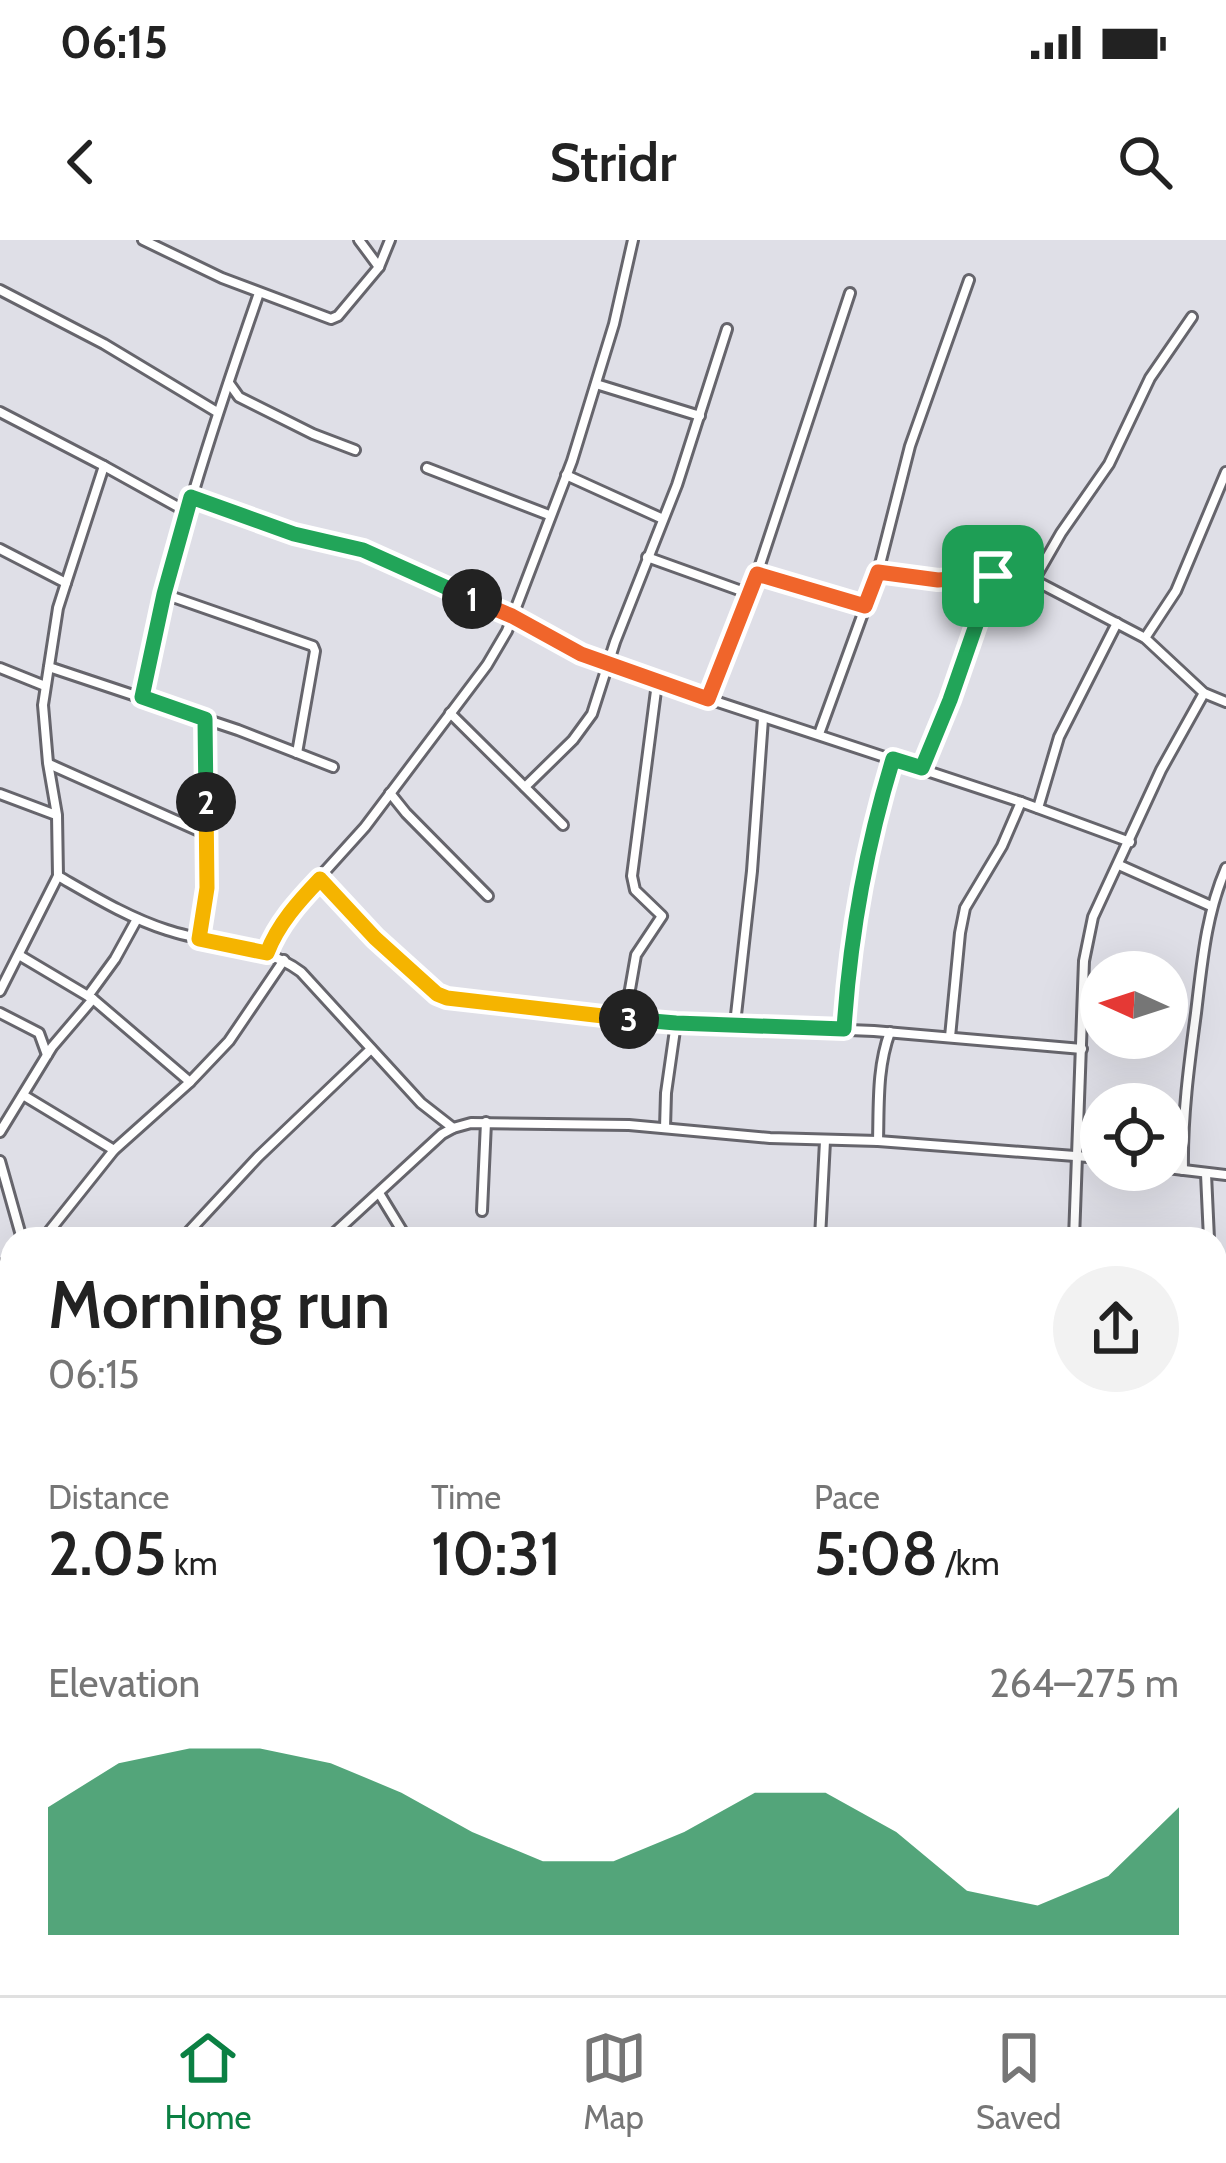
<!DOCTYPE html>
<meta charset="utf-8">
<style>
body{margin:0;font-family:Cabin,sans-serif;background:#f2f2f2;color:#222;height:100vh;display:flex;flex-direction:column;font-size:45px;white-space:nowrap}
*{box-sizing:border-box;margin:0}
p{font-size:39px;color:#767676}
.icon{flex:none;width:66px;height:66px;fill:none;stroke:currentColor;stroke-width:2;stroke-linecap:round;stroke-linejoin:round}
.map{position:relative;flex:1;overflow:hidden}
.side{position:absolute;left:0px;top:987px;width:1227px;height:768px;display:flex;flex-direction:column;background:#fff;border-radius:36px 36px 0 0;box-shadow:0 12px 48px #0002}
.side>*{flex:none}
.needle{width:78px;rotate:273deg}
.controls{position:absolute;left:1080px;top:711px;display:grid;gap:24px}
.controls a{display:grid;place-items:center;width:108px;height:108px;border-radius:50%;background:#fff;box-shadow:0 12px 48px #0002;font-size:60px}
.pin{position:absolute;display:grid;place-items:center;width:102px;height:102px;color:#fff;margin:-51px;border-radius:24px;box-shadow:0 6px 18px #0006}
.km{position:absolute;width:60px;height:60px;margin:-30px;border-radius:50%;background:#222;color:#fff;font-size:33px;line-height:60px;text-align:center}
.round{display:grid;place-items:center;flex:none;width:126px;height:126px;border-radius:63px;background:#f2f2f2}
.overview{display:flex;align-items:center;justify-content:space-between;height:204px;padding:0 48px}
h1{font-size:66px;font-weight:600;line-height:90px}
.stats{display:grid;grid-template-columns:repeat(3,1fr);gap:18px;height:204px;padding:12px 48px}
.stats div{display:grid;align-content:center}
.stats b{font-size:60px;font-weight:600}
.stats small{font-size:33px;font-weight:400}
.stats p{font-size:33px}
.chart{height:336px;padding:24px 48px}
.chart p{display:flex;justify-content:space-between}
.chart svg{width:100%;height:216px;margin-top:12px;fill:#0b8043;opacity:.7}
.status{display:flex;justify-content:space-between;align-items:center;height:84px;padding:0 60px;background:#fff;direction:ltr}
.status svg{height:33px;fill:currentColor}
header{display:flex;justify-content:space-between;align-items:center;height:156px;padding:0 48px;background:#fff;font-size:54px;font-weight:600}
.tabs{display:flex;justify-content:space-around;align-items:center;height:168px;border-top:3px solid #e0e0e0;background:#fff;font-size:33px;color:#767676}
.tabs a{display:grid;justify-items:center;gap:6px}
.tabs .current{color:#0b8043}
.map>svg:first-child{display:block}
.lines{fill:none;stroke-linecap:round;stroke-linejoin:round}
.river{stroke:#8ab5b7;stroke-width:16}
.street-casing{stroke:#66656c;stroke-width:14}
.secondary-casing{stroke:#66656c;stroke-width:18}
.street{stroke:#fff;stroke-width:8}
.secondary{stroke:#f4dcdb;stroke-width:12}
.split-1-casing{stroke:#fff;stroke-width:24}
.split-2-casing{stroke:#fff;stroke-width:24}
.split-3-casing{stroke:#fff;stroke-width:24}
.split-4-casing{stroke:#fff;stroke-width:24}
.split-1{stroke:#f0652b;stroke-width:15}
.split-2{stroke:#22a559;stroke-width:15}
.split-3{stroke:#f5b400;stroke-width:15}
.split-4{stroke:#22a559;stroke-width:15}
</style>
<div class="status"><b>06:15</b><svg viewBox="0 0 49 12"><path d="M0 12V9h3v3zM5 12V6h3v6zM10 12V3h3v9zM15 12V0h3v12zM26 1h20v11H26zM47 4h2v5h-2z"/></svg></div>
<header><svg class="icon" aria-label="back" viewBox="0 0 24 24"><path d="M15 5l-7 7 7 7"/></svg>Stridr<svg class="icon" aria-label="search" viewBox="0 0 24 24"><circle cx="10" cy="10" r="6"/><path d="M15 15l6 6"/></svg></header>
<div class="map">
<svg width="1226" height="1755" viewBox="0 0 1226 1755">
<rect width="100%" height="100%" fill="#dfdfe7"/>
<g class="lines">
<path class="river" d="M 0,1470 L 12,1457"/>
<defs>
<g id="street">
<path d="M 143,0 L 222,38 L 331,79 L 338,76 L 379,27 L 390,0"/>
<path d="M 359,0 L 379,27"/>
<path d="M 0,50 L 104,104 L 217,172"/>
<path d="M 229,143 L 239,157 L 313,194 L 355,210"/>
<path d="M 596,144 L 700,176"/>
<path d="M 0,172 L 104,226 L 66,343"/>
<path d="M 104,226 L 187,272"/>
<path d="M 427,228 L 549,275"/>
<path d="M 566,235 L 663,279"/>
<path d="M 191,257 L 294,294 L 363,310 L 512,376 L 581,414 L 636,435 L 1021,562 L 1130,602"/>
<path d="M 0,309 L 66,343 L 58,368 L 43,465 L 48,523 L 57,575 L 58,636 L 0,751"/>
<path d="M 647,317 L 750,354"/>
<path d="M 878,332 L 939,340 L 993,336 L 1034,340 L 1145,398 L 1204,453 L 1226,462"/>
<path d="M 757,334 L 865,366"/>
<path d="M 1034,340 L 1061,293 L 1109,224 L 1150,138 L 1192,77"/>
<path d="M 164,354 L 313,406 L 315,411 L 297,513"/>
<path d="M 1145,398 L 1176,351 L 1226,232"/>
<path d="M 49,427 L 238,490 L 333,527"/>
<path d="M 0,428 L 45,446"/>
<path d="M 142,457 C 169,319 213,185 259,53"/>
<path d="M 708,459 L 757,334 L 850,53"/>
<path d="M 450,473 L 563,585"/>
<path d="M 819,494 L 878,332 L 910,206 L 969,40"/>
<path d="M 49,524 L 206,594"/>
<path d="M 922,528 L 950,460 L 993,336"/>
<path d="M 525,547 L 573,500 L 592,474 L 615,402 L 677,245 L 727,89"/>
<path d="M 390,553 L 406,573 L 488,656"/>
<path d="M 0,554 L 56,575"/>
<path d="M 1038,568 L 1059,497 L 1117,383"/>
<path d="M 1119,625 L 1211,666"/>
<path d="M 58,636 C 93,656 129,678 167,690 C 212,705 262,703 301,732 L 421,863 L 453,888"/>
<path d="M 320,639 L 427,748 L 447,758 L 676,783 L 874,791 L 1082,809"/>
<path d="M 199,699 L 207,648 L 205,479"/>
<path d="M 267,713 L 273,698 L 300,659 L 365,587 L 487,425 L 507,391 L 572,221 L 614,84 L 633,0"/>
<path d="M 19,715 L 93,759 L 190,842"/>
<path d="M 88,756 L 115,719 L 137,679"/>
<path d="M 0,773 L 39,793 L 47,815"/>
<path d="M 625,778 L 636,715 L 662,676 L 635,650 L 632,636 L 657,443"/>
<path d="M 735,784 L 752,631 L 763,479"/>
<path d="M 844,789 C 850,697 866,607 893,519"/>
<path d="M 950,797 L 960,693 L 965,668 L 1002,606 L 1021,562"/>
<path d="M 23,855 L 114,910"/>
<path d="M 665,888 L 666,853 L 676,783"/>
<path d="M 0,892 L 52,807 L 93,759"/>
<path d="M 878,901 C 879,864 877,827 890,792"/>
<path d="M 0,921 L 22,999"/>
<path d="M 1167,928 L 1226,935"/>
<path d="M 1183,930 C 1182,878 1189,825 1196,773 C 1202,723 1206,674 1226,628"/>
<path d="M 1206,934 L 1209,999"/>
<path d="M 379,953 L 407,999"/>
<path d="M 482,971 L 486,882"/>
<path d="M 820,998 L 825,901"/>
<path d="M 43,999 L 114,910 L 190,842 L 229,801 L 284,720"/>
<path d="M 182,999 L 258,917 L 371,809"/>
<path d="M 328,999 L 442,894 L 453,888 L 471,883 L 629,885 L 770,898 L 878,901 L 1101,918"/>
<path d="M 1074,999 L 1084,721 L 1093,677 L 1161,530 L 1204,453"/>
<path d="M 0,1025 L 12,1021"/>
<path d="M 1215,1068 L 1226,1068"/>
<path d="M 0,1081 L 12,1107"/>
<path d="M 1215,1201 L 1226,1200"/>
<path d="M 0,1221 L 12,1217"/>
<path d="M 1215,1315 L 1226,1315"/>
<path d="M 0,1333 L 4,1335 L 12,1332"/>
<path d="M 148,1743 L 155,1755"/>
<path d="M 381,1743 L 389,1755"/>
<path d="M 951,1747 L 970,1755"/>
<path d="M 559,1755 L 559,1743"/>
<path d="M 636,1755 L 673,1743"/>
<path d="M 679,1755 L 680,1743"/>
<path d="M 812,1755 L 817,1743"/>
<path d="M 1178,1755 L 1180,1743"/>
</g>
<g id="secondary">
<path d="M 1215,1546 L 1226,1545"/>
<path d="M 44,1755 L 62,1743"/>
</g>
</defs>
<use href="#street" class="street-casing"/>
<use href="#secondary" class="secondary-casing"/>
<use href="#street" class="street"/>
<use href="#secondary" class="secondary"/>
</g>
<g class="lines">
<defs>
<path id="split-1" d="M 472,359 L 512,376 L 581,414 L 708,459 L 757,334 L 865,366 L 878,332 L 938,340 L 993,336"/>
<path id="split-2" d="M 206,562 L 205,479 L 142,457 L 164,354 L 191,257 L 294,294 L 363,310 L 472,359"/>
<path id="split-3" d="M 206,562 L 207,648 L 199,699 L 267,713 C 278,684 299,661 320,639 L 375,698 L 437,754 L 447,758 L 629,779"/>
<path id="split-4" d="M 629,779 L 676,783 L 844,789 C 850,697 866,607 893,519 L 922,528 L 950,460 L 993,336"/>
</defs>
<use href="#split-1" class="split-1-casing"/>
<use href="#split-2" class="split-2-casing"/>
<use href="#split-3" class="split-3-casing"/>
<use href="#split-4" class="split-4-casing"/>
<use href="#split-1" class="split-1"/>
<use href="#split-2" class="split-2"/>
<use href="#split-3" class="split-3"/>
<use href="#split-4" class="split-4"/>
</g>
</svg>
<div class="controls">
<a><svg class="needle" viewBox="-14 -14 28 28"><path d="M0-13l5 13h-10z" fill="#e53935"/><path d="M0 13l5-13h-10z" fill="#767676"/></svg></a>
<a><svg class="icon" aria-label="locate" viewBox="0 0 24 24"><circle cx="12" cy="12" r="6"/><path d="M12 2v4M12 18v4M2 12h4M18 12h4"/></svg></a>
</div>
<div class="pin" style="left:993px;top:336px;background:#1e9e55"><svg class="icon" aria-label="arrive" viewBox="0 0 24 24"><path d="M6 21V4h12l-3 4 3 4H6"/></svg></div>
<b class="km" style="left:472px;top:359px">1</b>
<b class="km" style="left:206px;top:562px">2</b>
<b class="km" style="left:629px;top:779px">3</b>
<section class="side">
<div class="overview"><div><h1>Morning run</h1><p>06:15</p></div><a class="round"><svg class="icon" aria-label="share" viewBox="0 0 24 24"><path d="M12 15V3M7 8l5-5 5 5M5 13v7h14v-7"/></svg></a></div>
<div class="stats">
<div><p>Distance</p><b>2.05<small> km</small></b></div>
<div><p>Time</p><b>10:31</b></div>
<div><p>Pace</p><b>5:08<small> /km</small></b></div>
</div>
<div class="chart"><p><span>Elevation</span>264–275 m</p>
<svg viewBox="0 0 160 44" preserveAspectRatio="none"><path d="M0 44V18L10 9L20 6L30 6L40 9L50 15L60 23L70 29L80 29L90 23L100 15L110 15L120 23L130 35L140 38L150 32L160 18V44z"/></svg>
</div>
</section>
</div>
<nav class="tabs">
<a class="current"><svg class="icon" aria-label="home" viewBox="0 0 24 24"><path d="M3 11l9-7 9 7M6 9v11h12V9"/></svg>Home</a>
<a><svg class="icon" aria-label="map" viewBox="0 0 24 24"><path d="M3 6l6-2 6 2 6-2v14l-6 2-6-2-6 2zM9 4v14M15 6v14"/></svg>Map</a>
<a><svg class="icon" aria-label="saved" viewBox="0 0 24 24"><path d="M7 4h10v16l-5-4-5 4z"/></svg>Saved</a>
</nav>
